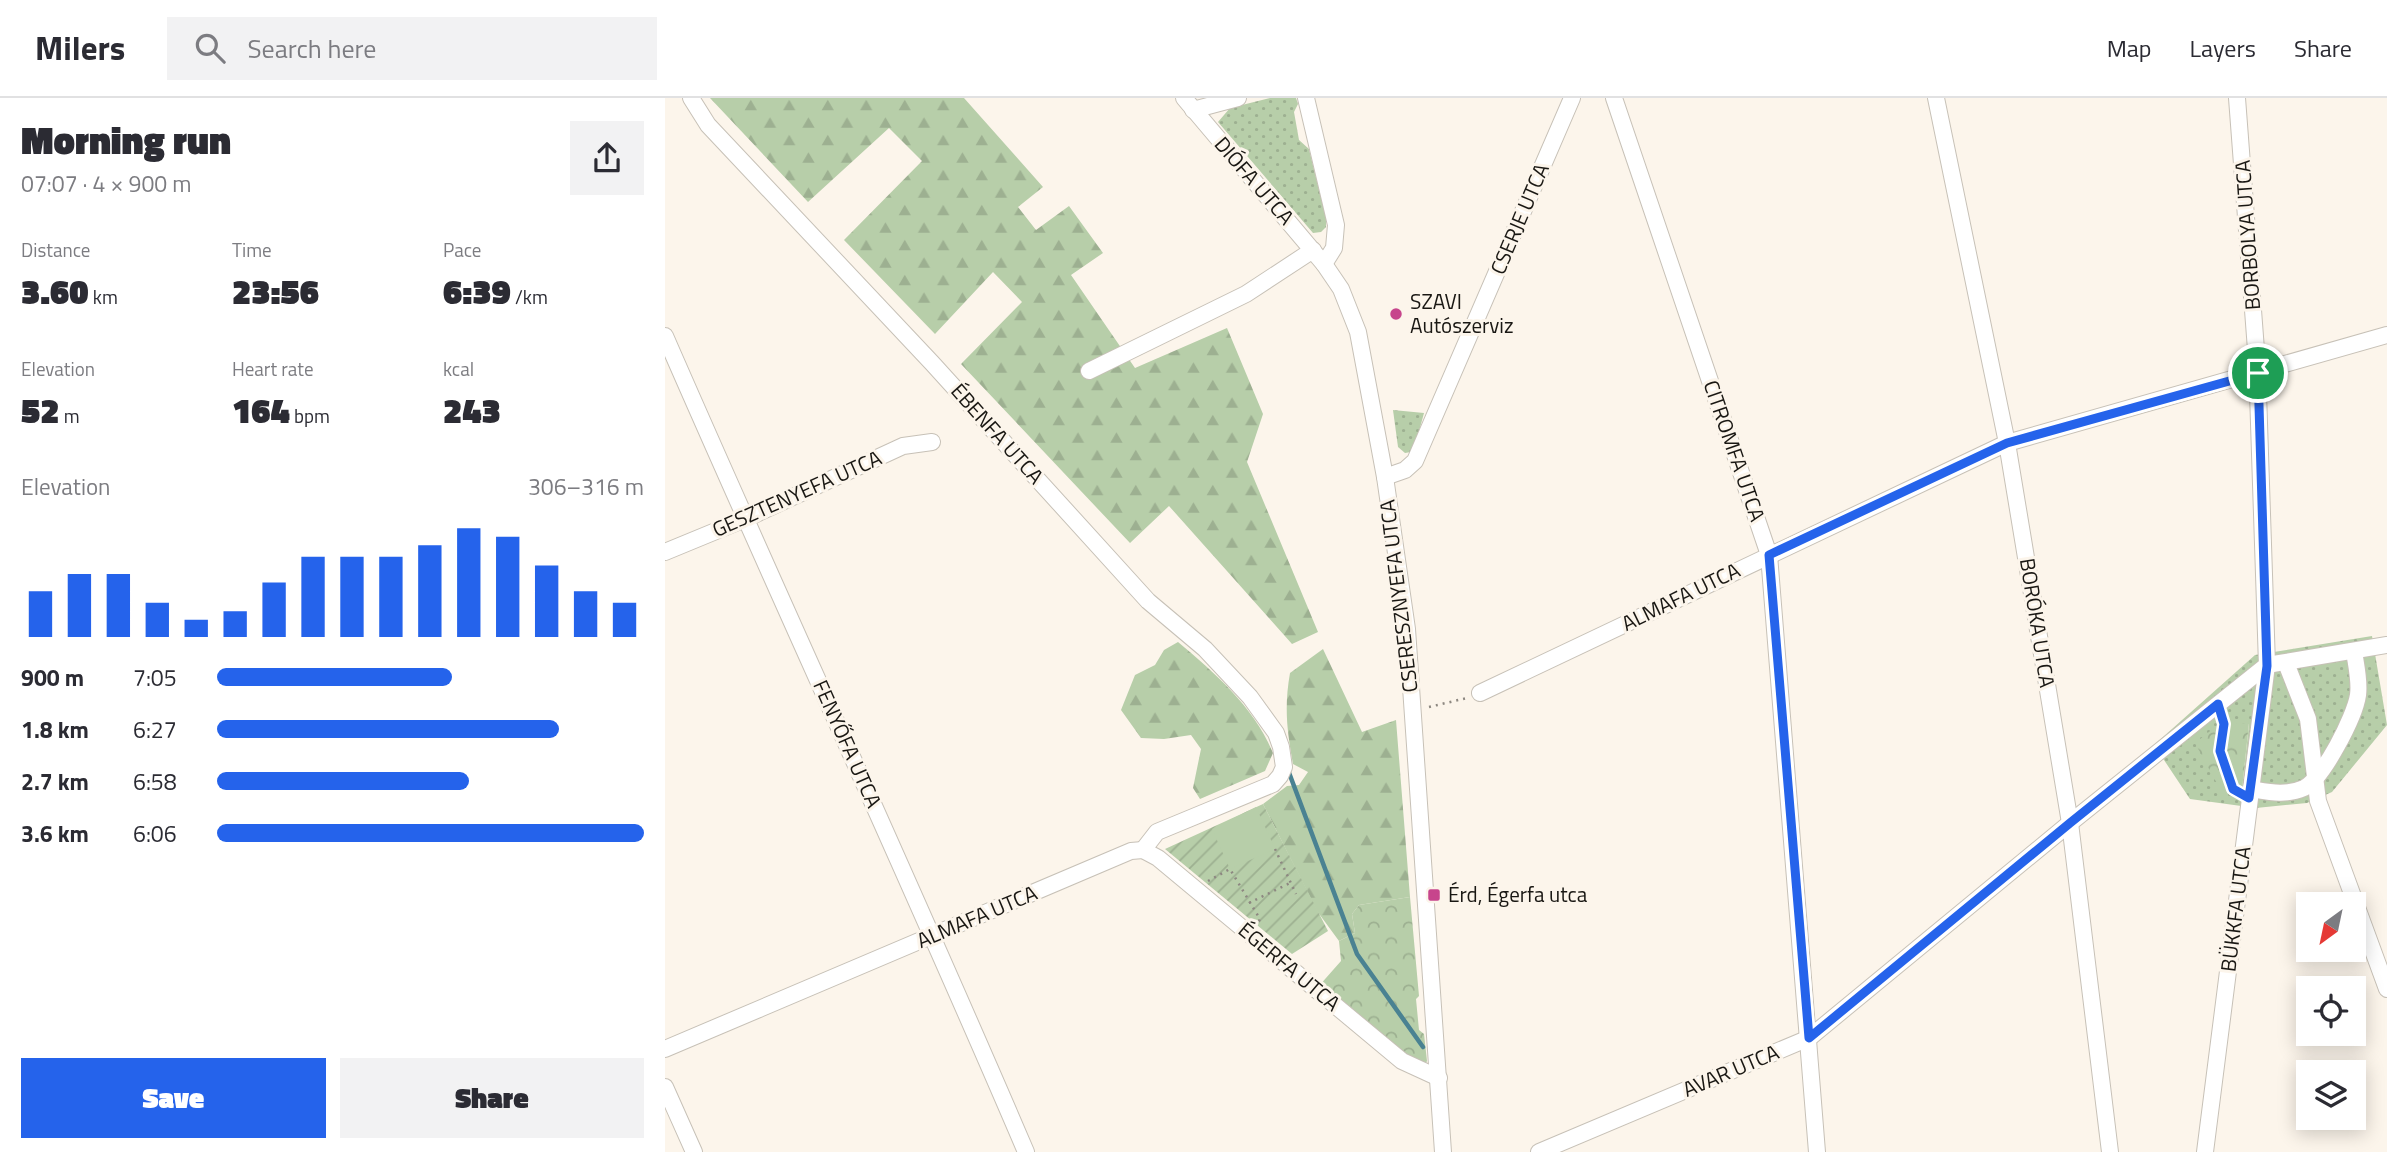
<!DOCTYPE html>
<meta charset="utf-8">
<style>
body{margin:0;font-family:"Titillium Web",sans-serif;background:#f2f2f3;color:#2b2b33;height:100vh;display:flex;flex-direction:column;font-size:26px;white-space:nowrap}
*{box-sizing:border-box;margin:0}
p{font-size:23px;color:#7c7c81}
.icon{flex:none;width:38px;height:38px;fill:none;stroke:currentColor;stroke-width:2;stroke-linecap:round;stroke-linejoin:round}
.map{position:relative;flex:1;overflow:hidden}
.sheet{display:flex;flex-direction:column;background:#fff;width:665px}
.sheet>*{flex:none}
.needle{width:46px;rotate:213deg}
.buttons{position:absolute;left:1631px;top:794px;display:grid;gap:14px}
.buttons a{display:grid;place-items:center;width:70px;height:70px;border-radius:0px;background:#fff;box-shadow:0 4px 18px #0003;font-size:35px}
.pin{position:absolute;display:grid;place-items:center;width:60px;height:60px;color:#fff;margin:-30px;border:4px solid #fff;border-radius:50%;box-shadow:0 2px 7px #0007}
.round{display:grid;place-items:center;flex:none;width:74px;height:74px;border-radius:0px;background:#f2f2f3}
.headline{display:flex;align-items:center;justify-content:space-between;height:119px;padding:0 21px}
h1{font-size:38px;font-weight:800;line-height:52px}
.metrics{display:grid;grid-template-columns:repeat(3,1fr);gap:10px;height:119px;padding:7px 21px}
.metrics div{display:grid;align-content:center}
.metrics b{font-size:35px;font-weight:800}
.metrics small{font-size:19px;font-weight:400}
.metrics p{font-size:19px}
.chart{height:196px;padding:14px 21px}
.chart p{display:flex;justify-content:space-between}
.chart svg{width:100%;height:126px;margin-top:7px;stroke:#2563eb;stroke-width:6}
.action{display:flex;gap:14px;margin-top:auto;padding:14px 21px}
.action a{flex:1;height:80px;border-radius:0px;background:#2563eb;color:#fff;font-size:28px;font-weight:800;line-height:80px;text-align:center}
.action a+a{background:#f2f2f3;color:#2b2b33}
ul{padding:0 21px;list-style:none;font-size:23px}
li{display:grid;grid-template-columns:112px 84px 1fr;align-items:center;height:52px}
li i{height:18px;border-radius:9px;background:#2563eb}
header{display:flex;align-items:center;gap:42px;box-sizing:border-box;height:98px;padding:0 35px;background:#fff;border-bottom:2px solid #e1e1e2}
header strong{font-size:33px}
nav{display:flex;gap:38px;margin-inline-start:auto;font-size:24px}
.search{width:490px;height:63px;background:#f2f2f3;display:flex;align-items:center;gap:18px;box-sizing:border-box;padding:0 24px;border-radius:0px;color:#7c7c81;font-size:26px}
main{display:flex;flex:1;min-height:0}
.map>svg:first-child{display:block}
.grass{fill:url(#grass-dots);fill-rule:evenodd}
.forest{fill:url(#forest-firs)}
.park{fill:url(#park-crowns)}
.garden{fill:url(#garden-furrows)}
.pitch{fill:#b7cea9}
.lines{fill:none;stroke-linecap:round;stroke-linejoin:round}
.stream{stroke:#4a8292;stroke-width:4.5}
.minor-casing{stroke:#c7c1b7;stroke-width:18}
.path{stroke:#8d8881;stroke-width:2.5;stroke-dasharray:2 5;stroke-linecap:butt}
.minor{stroke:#fff;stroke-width:16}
.route-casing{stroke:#fff;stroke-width:14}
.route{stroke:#2563eb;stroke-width:9}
.poi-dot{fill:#c7458c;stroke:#fcf5eb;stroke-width:2.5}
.labels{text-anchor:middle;stroke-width:6;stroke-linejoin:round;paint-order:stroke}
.street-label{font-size:21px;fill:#191713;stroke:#fcf5eb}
.poi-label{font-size:21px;fill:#191713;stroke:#fcf5eb;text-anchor:start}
</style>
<header>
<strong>Milers</strong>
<div class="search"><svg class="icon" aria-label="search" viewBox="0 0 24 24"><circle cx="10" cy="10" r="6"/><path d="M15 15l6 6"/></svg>Search here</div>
<nav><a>Map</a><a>Layers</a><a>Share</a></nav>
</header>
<main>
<section class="sheet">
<div class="headline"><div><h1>Morning run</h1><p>07:07 · 4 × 900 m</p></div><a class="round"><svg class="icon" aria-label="share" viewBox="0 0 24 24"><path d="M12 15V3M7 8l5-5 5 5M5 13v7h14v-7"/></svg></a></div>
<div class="metrics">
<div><p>Distance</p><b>3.60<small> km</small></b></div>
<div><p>Time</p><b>23:56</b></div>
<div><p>Pace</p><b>6:39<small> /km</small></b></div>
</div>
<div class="metrics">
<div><p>Elevation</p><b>52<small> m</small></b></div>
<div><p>Heart rate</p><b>164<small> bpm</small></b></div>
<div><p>kcal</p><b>243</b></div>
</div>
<div class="chart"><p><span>Elevation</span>306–316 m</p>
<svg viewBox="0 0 160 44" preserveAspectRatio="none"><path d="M5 44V28M15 44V22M25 44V22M35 44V32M45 44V38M55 44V35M65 44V25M75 44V16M85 44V16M95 44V16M105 44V12M115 44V6M125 44V9M135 44V19M145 44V28M155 44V32"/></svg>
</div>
<ul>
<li><b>900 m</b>7:05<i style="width:55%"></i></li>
<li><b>1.8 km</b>6:27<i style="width:80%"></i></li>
<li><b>2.7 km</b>6:58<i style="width:59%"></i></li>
<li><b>3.6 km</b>6:06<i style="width:100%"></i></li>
</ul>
<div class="action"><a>Save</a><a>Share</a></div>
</section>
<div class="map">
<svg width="1722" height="1054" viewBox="0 0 1722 1054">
<defs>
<pattern id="grass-dots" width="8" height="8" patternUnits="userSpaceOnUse" patternTransform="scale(1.75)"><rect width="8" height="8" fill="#b7cea9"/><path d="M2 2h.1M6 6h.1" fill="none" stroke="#9db091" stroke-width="1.8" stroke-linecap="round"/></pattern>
<pattern id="forest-firs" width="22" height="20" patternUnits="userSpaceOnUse" patternTransform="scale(1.75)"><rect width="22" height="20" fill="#b7cea9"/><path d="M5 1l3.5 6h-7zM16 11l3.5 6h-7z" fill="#9db091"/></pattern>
<pattern id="park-crowns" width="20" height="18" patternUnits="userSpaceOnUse" patternTransform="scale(1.75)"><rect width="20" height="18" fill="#b7cea9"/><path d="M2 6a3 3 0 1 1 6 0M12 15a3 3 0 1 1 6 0" fill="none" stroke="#9db091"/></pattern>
<pattern id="garden-furrows" width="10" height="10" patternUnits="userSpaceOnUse" patternTransform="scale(1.75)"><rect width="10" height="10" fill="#b7cea9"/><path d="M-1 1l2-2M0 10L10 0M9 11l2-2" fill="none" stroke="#9db091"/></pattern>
</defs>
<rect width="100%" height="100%" fill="#fcf5eb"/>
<g class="grass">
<path d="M 605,0 L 631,0 L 633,6 L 629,14 L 634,42 L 644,51 L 661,120 L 661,129 L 656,134 L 648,135 L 553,24 L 565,10 Z"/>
<path d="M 728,312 L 759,315 L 750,348 L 746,354 L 740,355 L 733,349 Z"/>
<path d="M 1707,538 L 1722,627 L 1667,694 L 1642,705 L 1591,710 L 1525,701 L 1489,647 L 1590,557 ZM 1554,626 L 1584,626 L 1577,691 Z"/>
</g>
<g class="forest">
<path d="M 45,0 L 299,0 L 378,89 L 353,109 L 371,132 L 404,108 L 438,155 L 406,177 L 470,270 L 562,230 L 598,316 L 582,364 L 653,534 L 627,546 L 504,408 L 465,445 L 296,266 L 357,204 L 328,174 L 270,236 L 179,142 L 257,63 L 224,30 L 143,104 Z"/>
<path d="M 513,544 C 550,575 589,609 608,655 L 600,673 L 535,701 L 528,690 L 536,651 L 526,637 L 499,641 L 476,640 L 456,612 L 470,577 L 490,567 L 499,552 Z"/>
<path d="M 658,551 L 697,634 L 731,622 L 745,799 L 694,807 L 687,816 L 690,835 L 674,843 L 652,813 L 598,706 L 622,688 L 634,687 L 643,674 L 628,666 C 622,633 619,609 625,575 Z"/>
</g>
<g class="park">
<path d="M 1584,625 L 1577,692 L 1555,691 L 1530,645 L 1554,626 Z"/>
<path d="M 745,799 L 754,898 L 751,901 L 754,932 L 759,936 L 762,963 L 760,967 L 748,964 L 653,889 L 676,863 L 674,843 L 690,835 L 687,816 L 694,807 Z"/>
</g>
<path class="garden" d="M 598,706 L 663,833 L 627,856 L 500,751 Z"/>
<path class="pitch" d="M 591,709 L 610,751 L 565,771 L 547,731 Z"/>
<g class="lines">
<path class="stream" d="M 623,672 L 692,856 L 758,949"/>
<defs>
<g id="minor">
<path d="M 26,0 L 43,27 L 267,265 L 483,503 L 540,551 L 585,599 L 611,635 L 616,649 L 619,669 L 615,678 L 608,686 L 492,734 L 478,752"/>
<path d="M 519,0 L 659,166 L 676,191 L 693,234 L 720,379 L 742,531 L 778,1054"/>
<path d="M 641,0 L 671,127 L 669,150 L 659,166"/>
<path d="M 949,0 L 1104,457 L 1152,1054"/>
<path d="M 1271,0 L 1342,345 L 1405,725 L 1445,1054"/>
<path d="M 528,12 L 573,0"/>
<path d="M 0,238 C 119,511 244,780 361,1054"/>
<path d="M 424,273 L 581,196 L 648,152"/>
<path d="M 720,379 L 740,372 L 750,363 L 907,0"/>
<path d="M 0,454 L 80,421 L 238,348 L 267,344"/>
<path d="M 1621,565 L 1643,621 L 1653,703 L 1722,891"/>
<path d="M 815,595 L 1342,345 L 1722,237"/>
<path d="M 1586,691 C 1604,694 1621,698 1639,690 C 1658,681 1690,618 1693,597 C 1695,583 1691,567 1689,553"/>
<path d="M 478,752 L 493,760 L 737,963 L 774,980"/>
<path d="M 0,951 L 466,753 L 478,752"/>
<path d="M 0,989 L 29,1054"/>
<path d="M 874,1054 L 1144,940 L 1405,725 L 1602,567 L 1722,547"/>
<path d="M 1540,1054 L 1602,567 L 1592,265 L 1572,0"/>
</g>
</defs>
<use href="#minor" class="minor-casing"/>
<g class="path">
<path d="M 764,609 L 802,600"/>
<path d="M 1558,623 L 1555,653 L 1571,693"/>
<path d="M 610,751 L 631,796"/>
<path d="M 543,783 L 565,771 L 595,821 L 593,825"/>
<path d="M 584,805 L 625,785"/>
</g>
<use href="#minor" class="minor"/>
</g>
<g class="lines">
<defs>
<path id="route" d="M 1593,275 L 1602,568 L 1584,700 L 1568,691 L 1555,653 L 1559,626 L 1553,606 L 1405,725 L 1144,940 L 1104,457 L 1342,345 Z"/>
</defs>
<use href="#route" class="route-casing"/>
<use href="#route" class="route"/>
</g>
<g class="poi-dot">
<circle cx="731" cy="216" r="7"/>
<rect x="762" y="790" width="14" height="14" rx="3.5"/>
</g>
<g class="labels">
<g class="street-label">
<text transform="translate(589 83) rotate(49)" y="7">DIÓFA UTCA</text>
<text transform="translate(855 121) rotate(-67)" y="7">CSERJE UTCA</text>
<text transform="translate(1583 137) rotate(-94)" y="7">BORBOLYA UTCA</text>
<text transform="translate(332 336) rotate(48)" y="7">ÉBENFA UTCA</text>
<text transform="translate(1069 353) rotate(71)" y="7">CITROMFA UTCA</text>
<text transform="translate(132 396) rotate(-24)" y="7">GESZTENYEFA UTCA</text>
<text transform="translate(734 498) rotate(-97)" y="7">CSERESZNYEFA UTCA</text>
<text transform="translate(1016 499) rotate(-26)" y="7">ALMAFA UTCA</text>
<text transform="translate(1372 525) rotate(81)" y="7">BORÓKA UTCA</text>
<text transform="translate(182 646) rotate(66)" y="7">FENYŐFA UTCA</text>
<text transform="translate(1571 811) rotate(-83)" y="7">BÜKKFA UTCA</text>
<text transform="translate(312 819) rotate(-23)" y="7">ALMAFA UTCA</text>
<text transform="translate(624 869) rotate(40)" y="7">ÉGERFA UTCA</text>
<text transform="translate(1066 973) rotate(-23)" y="7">AVAR UTCA</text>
</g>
<g class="poi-label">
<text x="745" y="211">SZAVI<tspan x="745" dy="24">Autószerviz</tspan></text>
<text x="783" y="804">Érd, Égerfa utca</text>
</g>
</g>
</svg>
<div class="buttons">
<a><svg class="needle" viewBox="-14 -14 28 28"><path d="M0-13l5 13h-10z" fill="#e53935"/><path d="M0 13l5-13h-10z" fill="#7c7c81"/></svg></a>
<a><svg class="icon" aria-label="locate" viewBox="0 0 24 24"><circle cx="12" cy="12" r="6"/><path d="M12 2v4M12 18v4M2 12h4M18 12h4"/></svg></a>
<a><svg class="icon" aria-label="layers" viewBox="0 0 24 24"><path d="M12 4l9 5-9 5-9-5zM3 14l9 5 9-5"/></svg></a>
</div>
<div class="pin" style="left:1593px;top:275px;background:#1e9e55"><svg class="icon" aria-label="arrive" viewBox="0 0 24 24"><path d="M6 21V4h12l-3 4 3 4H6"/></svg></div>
</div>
</main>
